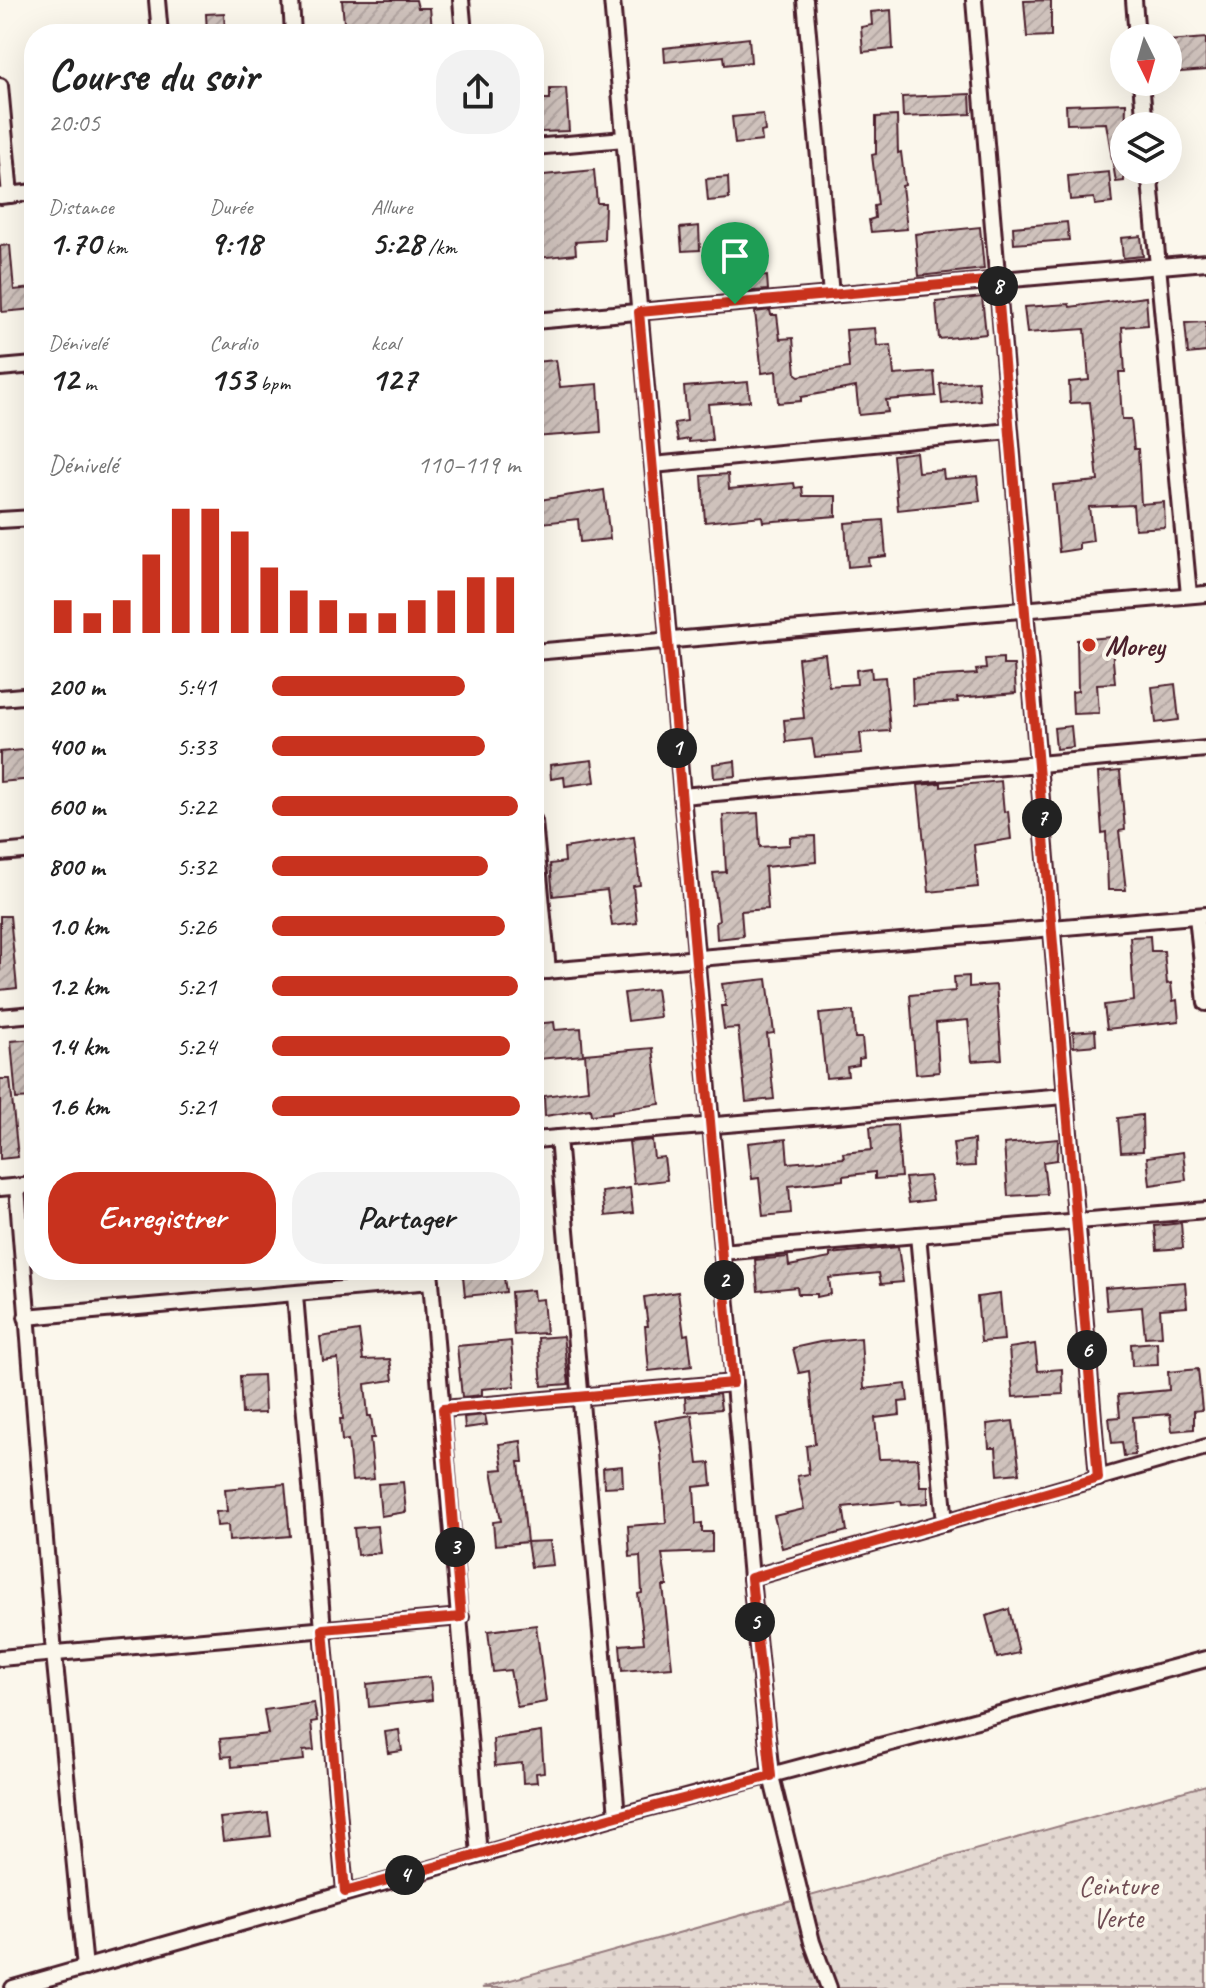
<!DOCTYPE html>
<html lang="fr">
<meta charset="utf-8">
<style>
body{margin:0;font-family:Caveat,sans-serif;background:#f2f2f2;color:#222;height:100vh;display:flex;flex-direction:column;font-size:30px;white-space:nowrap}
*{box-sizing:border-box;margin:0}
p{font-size:26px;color:#767676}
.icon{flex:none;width:44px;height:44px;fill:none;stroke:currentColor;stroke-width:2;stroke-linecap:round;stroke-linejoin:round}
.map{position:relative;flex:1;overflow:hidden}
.panel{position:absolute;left:24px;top:24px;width:520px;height:1256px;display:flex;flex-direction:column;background:#fff;border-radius:32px;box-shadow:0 8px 32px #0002}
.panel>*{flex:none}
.needle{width:52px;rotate:175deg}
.tools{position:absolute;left:1110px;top:24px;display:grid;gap:16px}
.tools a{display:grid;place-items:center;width:72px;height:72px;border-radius:50%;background:#fff;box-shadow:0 8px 32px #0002;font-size:40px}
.pin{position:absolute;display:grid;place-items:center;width:68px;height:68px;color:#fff;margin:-82px -34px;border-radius:50% 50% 50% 0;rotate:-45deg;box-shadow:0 0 8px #0007}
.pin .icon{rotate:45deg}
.km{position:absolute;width:40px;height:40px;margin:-20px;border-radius:50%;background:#222;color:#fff;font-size:22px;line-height:40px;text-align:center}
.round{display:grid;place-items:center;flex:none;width:84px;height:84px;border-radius:32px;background:#f2f2f2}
.overview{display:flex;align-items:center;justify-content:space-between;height:136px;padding:0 24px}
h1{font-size:44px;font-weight:600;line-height:60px}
.figures{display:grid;grid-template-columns:repeat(3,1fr);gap:12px;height:136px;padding:8px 24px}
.figures div{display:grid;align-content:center}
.figures b{font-size:34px;font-weight:600}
.figures small{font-size:22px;font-weight:400}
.figures p{font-size:22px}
.chart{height:224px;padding:16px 24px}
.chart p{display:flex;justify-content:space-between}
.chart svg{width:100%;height:144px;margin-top:8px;stroke:#c8321e;stroke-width:6}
.primary-button{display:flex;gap:16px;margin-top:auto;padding:16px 24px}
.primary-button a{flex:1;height:92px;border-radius:32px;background:#c8321e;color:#fff;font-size:32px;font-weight:600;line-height:92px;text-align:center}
.primary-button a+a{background:#f2f2f2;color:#222}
ul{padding:0 24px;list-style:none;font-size:26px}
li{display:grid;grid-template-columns:128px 96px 1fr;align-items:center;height:60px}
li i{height:20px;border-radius:10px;background:#c8321e}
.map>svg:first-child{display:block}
.park{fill:url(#park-dots);stroke:#967b7e;stroke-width:2}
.building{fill:url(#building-hatch);stroke:#4a1f2b;stroke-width:2}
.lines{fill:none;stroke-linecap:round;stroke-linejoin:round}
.minor-casing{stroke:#4a1f2b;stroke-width:20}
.minor{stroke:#fbf7ec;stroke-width:14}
.route-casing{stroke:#fff;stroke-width:16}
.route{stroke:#c8321e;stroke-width:10}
.poi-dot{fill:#c8321e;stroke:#fbf7ec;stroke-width:3}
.labels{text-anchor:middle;stroke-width:8;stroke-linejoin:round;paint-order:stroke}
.poi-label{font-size:28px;font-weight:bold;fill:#4a1f2b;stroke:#fbf7ec;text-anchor:start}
.park-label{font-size:28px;fill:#704d54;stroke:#fbf7ec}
</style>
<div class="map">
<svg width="1206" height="1988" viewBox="0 0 1206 1988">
<defs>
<pattern id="park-dots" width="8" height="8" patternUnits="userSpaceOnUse" patternTransform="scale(2)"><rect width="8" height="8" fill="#e2d7d0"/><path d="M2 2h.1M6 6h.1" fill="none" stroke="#c3b8b3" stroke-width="1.8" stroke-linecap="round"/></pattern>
<pattern id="building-hatch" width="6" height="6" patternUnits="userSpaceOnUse" patternTransform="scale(2)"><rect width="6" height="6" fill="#cfc2bc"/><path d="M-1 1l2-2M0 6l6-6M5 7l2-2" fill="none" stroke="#b3a6a2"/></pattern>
</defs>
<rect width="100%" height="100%" fill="#fbf7ec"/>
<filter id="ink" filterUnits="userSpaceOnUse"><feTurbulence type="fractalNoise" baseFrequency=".0125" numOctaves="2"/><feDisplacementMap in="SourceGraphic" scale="16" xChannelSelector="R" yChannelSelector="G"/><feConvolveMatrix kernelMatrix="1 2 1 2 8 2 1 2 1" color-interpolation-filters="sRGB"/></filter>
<g filter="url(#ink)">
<path class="park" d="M 1206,1785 L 1206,1988 L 482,1988 Z"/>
<g class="building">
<path d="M 342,0 L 416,0 L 418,8 L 430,8 L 432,29 L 424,30 L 424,34 L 345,34 Z"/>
<path d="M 1051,0 L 1051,36 L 1027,37 L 1024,1 Z"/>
<path d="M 891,10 L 893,49 L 863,52 L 861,27 L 872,25 L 871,12 Z"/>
<path d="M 224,13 L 225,32 L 207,33 L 206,14 Z"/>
<path d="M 749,38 L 751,62 L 725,65 L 724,56 L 665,62 L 664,48 Z"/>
<path d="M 1206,38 L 1206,70 L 1168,73 L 1168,41 Z"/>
<path d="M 566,88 L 569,131 L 540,132 L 539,99 L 550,99 L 550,89 Z"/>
<path d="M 970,94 L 971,114 L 903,117 L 902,97 Z"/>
<path d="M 1126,103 L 1124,181 L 1116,182 L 1106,123 L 1067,124 L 1066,105 Z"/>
<path d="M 763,114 L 765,131 L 761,132 L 762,141 L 735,144 L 732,117 Z"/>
<path d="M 897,116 L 898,153 L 901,152 L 905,185 L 902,186 L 907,229 L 871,232 L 869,220 L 875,218 L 874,206 L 878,205 L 872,155 L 876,154 L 876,117 Z"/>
<path d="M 594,170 L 597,203 L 605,203 L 604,240 L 575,242 L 576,254 L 538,258 L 534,176 Z"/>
<path d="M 1109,172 L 1112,203 L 1095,205 L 1094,198 L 1070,200 L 1068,176 Z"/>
<path d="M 728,177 L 729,199 L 708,201 L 706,179 Z"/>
<path d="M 1067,222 L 1069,240 L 1014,244 L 1013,227 Z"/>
<path d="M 699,226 L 700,250 L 682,251 L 680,228 Z"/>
<path d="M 980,227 L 984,269 L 919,276 L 915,234 Z"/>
<path d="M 1141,236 L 1143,256 L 1123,258 L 1121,238 Z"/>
<path d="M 10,245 L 14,290 L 33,288 L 34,309 L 2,312 L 0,246 Z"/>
<path d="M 767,276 L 768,290 L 741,292 L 739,279 Z"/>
<path d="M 982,297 L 986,334 L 939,339 L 936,302 Z"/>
<path d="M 1146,297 L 1148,325 L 1122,327 L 1125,372 L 1119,372 L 1122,419 L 1131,419 L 1134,449 L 1138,449 L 1141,504 L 1164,502 L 1165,527 L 1135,529 L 1133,505 L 1089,507 L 1093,541 L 1079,543 L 1079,549 L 1059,552 L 1053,485 L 1098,481 L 1090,402 L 1070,403 L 1069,382 L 1089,380 L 1085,329 L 1027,333 L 1024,307 L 1069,304 L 1070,307 Z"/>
<path d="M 770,310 L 771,315 L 777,315 L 780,339 L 793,338 L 796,374 L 799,376 L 849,368 L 846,330 L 875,328 L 877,346 L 891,345 L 894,375 L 934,372 L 936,396 L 886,400 L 888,412 L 859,415 L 856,387 L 801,397 L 801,401 L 778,403 L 776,371 L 762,373 L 755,312 Z"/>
<path d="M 1206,322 L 1206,352 L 1188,354 L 1185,323 Z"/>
<path d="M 556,360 L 560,387 L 598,384 L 601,432 L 534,437 L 534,362 Z"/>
<path d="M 978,381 L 980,400 L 942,404 L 940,384 Z"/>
<path d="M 748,382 L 750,401 L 708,404 L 712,440 L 689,442 L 689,439 L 678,441 L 674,423 L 687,421 L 684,387 Z"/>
<path d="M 916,452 L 918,472 L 943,470 L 944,479 L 977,476 L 980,501 L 898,510 L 893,455 Z"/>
<path d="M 728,474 L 729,489 L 794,483 L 795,488 L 802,487 L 803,496 L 836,496 L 836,516 L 763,522 L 762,516 L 705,522 L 702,476 Z"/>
<path d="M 604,490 L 610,539 L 580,542 L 578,519 L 542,523 L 539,500 Z"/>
<path d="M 883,520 L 886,556 L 868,558 L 869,565 L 848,567 L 845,523 Z"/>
<path d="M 1111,637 L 1115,683 L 1097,684 L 1099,713 L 1073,714 L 1072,692 L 1078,691 L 1077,640 Z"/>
<path d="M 825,654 L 829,686 L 857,684 L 856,670 L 871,668 L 872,678 L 885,677 L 890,731 L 860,733 L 862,753 L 815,757 L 812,739 L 786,742 L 784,720 L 804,718 L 798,658 Z"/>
<path d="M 1003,658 L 1003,665 L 1014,665 L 1016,693 L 957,698 L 958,702 L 913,705 L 912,678 L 977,674 L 976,670 L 986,669 L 985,659 Z"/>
<path d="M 1175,684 L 1179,720 L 1156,723 L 1152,687 Z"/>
<path d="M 1071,726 L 1073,747 L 1056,749 L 1054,728 Z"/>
<path d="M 34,749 L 34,779 L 0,782 L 0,752 Z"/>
<path d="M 592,760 L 595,782 L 565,786 L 564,777 L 551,779 L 550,765 Z"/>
<path d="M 735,761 L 736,776 L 714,778 L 713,764 Z"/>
<path d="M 1120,771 L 1125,830 L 1119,831 L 1126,890 L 1108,890 L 1106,832 L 1102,833 L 1098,773 Z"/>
<path d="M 1001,781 L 1004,812 L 1008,811 L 1011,839 L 974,845 L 978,887 L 929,892 L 918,785 L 941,783 L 941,787 Z"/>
<path d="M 758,813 L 760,847 L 790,845 L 790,837 L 815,836 L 816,862 L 765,867 L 768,909 L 741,911 L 743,936 L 717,939 L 716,922 L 719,921 L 713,873 L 726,872 L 723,815 Z"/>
<path d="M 634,837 L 640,885 L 633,886 L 637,923 L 612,926 L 607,890 L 553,896 L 550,864 L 565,862 L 564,848 Z"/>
<path d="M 0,916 L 10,916 L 17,988 L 0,990 Z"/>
<path d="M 1150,936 L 1151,951 L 1164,951 L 1167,984 L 1171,983 L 1173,1001 L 1177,1000 L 1179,1021 L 1107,1029 L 1104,1005 L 1134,1001 L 1130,937 Z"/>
<path d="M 969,976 L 969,987 L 996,985 L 1002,1059 L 972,1061 L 968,1020 L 936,1023 L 939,1072 L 916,1074 L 910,995 L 955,991 L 954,977 Z"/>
<path d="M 767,979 L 774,1033 L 767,1034 L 774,1099 L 746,1102 L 738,1028 L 724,1029 L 721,1006 L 726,1006 L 722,984 Z"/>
<path d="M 656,989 L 660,1017 L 628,1021 L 624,993 Z"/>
<path d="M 853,1011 L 855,1038 L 862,1038 L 864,1058 L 859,1059 L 859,1065 L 847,1067 L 848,1076 L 826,1078 L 819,1014 Z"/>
<path d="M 554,1022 L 555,1030 L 581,1028 L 583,1055 L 538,1059 L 534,1024 Z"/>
<path d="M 1095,1030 L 1096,1045 L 1074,1047 L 1073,1032 Z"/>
<path d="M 34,1039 L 34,1098 L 16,1099 L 11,1041 Z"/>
<path d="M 653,1048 L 660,1104 L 612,1111 L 612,1113 L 591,1115 L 590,1109 L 545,1116 L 544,1096 L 588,1090 L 585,1054 Z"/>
<path d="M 0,1079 L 10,1079 L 18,1157 L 0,1159 Z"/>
<path d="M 1142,1115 L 1143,1151 L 1121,1152 L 1118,1118 Z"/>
<path d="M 897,1125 L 901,1177 L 875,1179 L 875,1172 L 843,1176 L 843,1180 L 789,1186 L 791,1213 L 763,1216 L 759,1178 L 752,1179 L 748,1143 L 786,1139 L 788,1163 L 844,1158 L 843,1153 L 872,1150 L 870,1127 Z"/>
<path d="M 1058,1139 L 1057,1160 L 1043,1162 L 1047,1194 L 1008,1196 L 1004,1144 Z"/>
<path d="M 652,1140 L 654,1158 L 664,1157 L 667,1180 L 634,1184 L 629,1142 Z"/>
<path d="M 974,1140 L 975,1166 L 956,1167 L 953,1143 Z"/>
<path d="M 1183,1152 L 1186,1180 L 1150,1185 L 1147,1157 Z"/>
<path d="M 929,1176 L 933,1200 L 909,1203 L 905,1178 Z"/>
<path d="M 630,1188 L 633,1213 L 605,1216 L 602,1192 Z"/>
<path d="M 1181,1223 L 1183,1248 L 1157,1250 L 1155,1226 Z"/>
<path d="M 898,1247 L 903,1282 L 881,1284 L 879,1273 L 829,1278 L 831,1294 L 817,1297 L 817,1294 L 798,1294 L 797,1287 L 758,1291 L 755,1260 L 788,1257 L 789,1266 L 830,1258 L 830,1254 Z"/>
<path d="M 468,1270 L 503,1270 L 506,1292 L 465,1296 L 463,1276 L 469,1275 Z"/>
<path d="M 1185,1282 L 1187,1307 L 1160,1309 L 1162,1336 L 1145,1337 L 1142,1307 L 1107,1310 L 1105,1288 Z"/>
<path d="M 533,1290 L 534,1300 L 543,1299 L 546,1333 L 514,1335 L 511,1292 Z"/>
<path d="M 678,1292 L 684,1335 L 688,1334 L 692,1366 L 649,1371 L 645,1326 L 648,1326 L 644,1297 Z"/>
<path d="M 1000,1294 L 1004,1340 L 981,1342 L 977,1297 Z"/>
<path d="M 359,1331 L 363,1360 L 390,1359 L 393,1380 L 365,1384 L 368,1416 L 371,1416 L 374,1438 L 370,1438 L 374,1479 L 352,1481 L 348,1440 L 342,1441 L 340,1419 L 343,1419 L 338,1359 L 323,1361 L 320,1337 Z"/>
<path d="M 563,1336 L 569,1384 L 542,1386 L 538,1338 Z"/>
<path d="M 861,1338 L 864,1389 L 906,1384 L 908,1401 L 899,1402 L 900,1415 L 875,1418 L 879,1459 L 918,1458 L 920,1486 L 928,1486 L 928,1503 L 902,1505 L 901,1501 L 843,1507 L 847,1531 L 782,1548 L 774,1516 L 804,1509 L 797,1476 L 809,1474 L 806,1446 L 815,1444 L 809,1371 L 799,1373 L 793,1348 L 820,1342 Z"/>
<path d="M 511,1341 L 515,1386 L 482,1389 L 482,1395 L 462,1397 L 457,1346 Z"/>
<path d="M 1157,1342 L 1158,1365 L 1132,1366 L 1131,1344 Z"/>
<path d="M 1035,1344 L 1038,1371 L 1062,1369 L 1063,1394 L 1013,1397 L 1009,1348 Z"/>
<path d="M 1198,1369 L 1202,1410 L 1194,1411 L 1194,1429 L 1172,1431 L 1170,1414 L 1133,1417 L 1135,1455 L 1124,1456 L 1122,1442 L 1112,1443 L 1109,1418 L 1120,1417 L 1118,1395 L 1169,1390 L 1168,1372 Z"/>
<path d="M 263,1375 L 265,1413 L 242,1414 L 240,1376 Z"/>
<path d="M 719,1394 L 721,1409 L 686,1412 L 685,1397 Z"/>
<path d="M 485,1415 L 487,1425 L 465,1428 L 464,1417 Z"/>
<path d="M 692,1415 L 698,1464 L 710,1463 L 712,1485 L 694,1487 L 696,1524 L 702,1523 L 702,1532 L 712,1532 L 712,1552 L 662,1554 L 667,1586 L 663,1586 L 672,1667 L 622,1671 L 620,1645 L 644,1643 L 638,1594 L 642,1593 L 640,1556 L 630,1557 L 628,1526 L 666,1523 L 661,1451 L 655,1421 Z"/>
<path d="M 1013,1421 L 1020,1473 L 998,1475 L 996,1448 L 989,1448 L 987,1424 Z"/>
<path d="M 521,1441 L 523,1462 L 519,1462 L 527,1542 L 495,1545 L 493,1522 L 501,1521 L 492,1470 L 503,1469 L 499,1444 Z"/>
<path d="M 622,1466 L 623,1486 L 604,1487 L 603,1468 Z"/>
<path d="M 403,1482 L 406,1512 L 381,1516 L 378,1484 Z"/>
<path d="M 285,1484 L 290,1536 L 229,1541 L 228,1525 L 217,1526 L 216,1512 L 227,1511 L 225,1489 Z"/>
<path d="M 377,1526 L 380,1553 L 357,1555 L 354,1528 Z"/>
<path d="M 550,1541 L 553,1565 L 531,1567 L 527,1542 Z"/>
<path d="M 1009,1609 L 1019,1653 L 997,1658 L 986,1616 Z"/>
<path d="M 536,1625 L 546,1702 L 517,1707 L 510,1670 L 493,1672 L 488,1631 Z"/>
<path d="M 430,1677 L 432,1700 L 369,1707 L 367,1684 Z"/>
<path d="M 314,1703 L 317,1721 L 311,1722 L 314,1750 L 303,1751 L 304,1760 L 232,1767 L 231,1756 L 222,1757 L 220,1739 L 268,1734 L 264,1710 Z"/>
<path d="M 399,1730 L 402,1751 L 388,1753 L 385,1732 Z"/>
<path d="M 541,1732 L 544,1772 L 536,1773 L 537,1782 L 523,1783 L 522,1763 L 495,1766 L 493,1739 Z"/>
<path d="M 268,1813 L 271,1836 L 223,1841 L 220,1818 Z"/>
</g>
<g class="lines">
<defs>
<g id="minor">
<path d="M 157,0 L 160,34"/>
<path d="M 291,0 L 293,34"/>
<path d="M 461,0 L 464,34"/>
<path d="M 612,0 L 751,1578 L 771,1776 L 812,1942 L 829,1988"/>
<path d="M 805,0 L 831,295"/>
<path d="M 974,0 L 1098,1478"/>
<path d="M 1134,0 L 1137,38"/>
<path d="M 1141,82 L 1145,126"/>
<path d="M 0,86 L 10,195"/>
<path d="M 534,147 L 624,139"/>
<path d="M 1149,170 L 1189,595"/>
<path d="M 0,196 L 34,192"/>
<path d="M 534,321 L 1206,262"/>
<path d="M 0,368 L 34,365"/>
<path d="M 653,465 L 1010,431"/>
<path d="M 0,520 L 34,518"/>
<path d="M 534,652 L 1206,594"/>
<path d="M 0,698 L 34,695"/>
<path d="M 682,796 L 1206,749"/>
<path d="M 534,821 L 548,971"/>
<path d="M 0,853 L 34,850"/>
<path d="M 1197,916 L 1206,1003"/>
<path d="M 534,972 L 1206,915"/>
<path d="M 0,1017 L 34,1014"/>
<path d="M 558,1138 L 617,1816"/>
<path d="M 534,1140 L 1065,1096"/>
<path d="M 17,1187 L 54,1653 L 85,1968"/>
<path d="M 0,1188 L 34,1185"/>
<path d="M 918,1235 L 945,1523"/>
<path d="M 722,1252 L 1206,1210"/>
<path d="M 430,1270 L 479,1855"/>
<path d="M 295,1295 L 345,1892"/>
<path d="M 26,1317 L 431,1281"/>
<path d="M 443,1409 L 733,1383"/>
<path d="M 751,1578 L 1206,1447"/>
<path d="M 0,1658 L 461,1617"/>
<path d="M 13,1988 L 617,1816 L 1206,1659"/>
</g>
</defs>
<use href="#minor" class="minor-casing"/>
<use href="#minor" class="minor"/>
</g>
</g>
<g class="lines" filter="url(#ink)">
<defs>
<path id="route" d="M 997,280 L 1098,1478 L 751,1578 L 771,1776 L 617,1816 L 345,1892 L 323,1629 L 461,1617 L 443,1409 L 733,1383 L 639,312 Z"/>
</defs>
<use href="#route" class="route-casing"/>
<use href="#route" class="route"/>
</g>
<circle class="poi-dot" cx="1089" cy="645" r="8"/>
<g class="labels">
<g class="poi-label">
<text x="1105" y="655">Morey</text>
</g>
<g class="park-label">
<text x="1118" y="1895">Ceinture<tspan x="1118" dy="32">Verte</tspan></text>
</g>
</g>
</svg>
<div class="tools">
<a><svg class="needle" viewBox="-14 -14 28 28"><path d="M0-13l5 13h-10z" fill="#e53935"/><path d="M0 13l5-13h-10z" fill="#767676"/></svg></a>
<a><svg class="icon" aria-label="layers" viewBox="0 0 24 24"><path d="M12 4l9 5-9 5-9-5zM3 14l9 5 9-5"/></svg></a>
</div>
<div class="pin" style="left:735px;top:304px;background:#1e9e55"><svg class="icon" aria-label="arrive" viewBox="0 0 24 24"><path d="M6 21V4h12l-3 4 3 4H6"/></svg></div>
<b class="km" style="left:677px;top:748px">1</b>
<b class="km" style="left:724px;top:1280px">2</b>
<b class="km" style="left:455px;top:1547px">3</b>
<b class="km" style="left:405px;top:1875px">4</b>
<b class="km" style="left:755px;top:1622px">5</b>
<b class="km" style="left:1087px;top:1350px">6</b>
<b class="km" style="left:1042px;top:818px">7</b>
<b class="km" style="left:998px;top:286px">8</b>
<section class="panel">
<div class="overview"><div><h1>Course du soir</h1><p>20:05</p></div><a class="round"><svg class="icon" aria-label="share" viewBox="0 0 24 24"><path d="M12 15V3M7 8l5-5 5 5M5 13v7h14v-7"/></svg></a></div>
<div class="figures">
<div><p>Distance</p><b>1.70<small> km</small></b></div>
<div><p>Durée</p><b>9:18</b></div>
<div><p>Allure</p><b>5:28<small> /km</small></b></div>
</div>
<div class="figures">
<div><p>Dénivelé</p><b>12<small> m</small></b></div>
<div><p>Cardio</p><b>153<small> bpm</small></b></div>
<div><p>kcal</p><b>127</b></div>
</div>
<div class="chart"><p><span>Dénivelé</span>110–119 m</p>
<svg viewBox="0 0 160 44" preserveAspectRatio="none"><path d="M5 44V34M15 44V38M25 44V34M35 44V20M45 44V6M55 44V6M65 44V13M75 44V24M85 44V31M95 44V34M105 44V38M115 44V38M125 44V34M135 44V31M145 44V27M155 44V27"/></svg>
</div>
<ul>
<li><b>200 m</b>5:41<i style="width:78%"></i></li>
<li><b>400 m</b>5:33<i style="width:86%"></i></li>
<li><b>600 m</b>5:22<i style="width:99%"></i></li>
<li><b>800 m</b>5:32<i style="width:87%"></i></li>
<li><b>1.0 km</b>5:26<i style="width:94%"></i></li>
<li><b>1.2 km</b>5:21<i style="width:99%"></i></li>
<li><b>1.4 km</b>5:24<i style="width:96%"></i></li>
<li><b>1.6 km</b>5:21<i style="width:100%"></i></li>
</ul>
<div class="primary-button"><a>Enregistrer</a><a>Partager</a></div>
</section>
</div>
